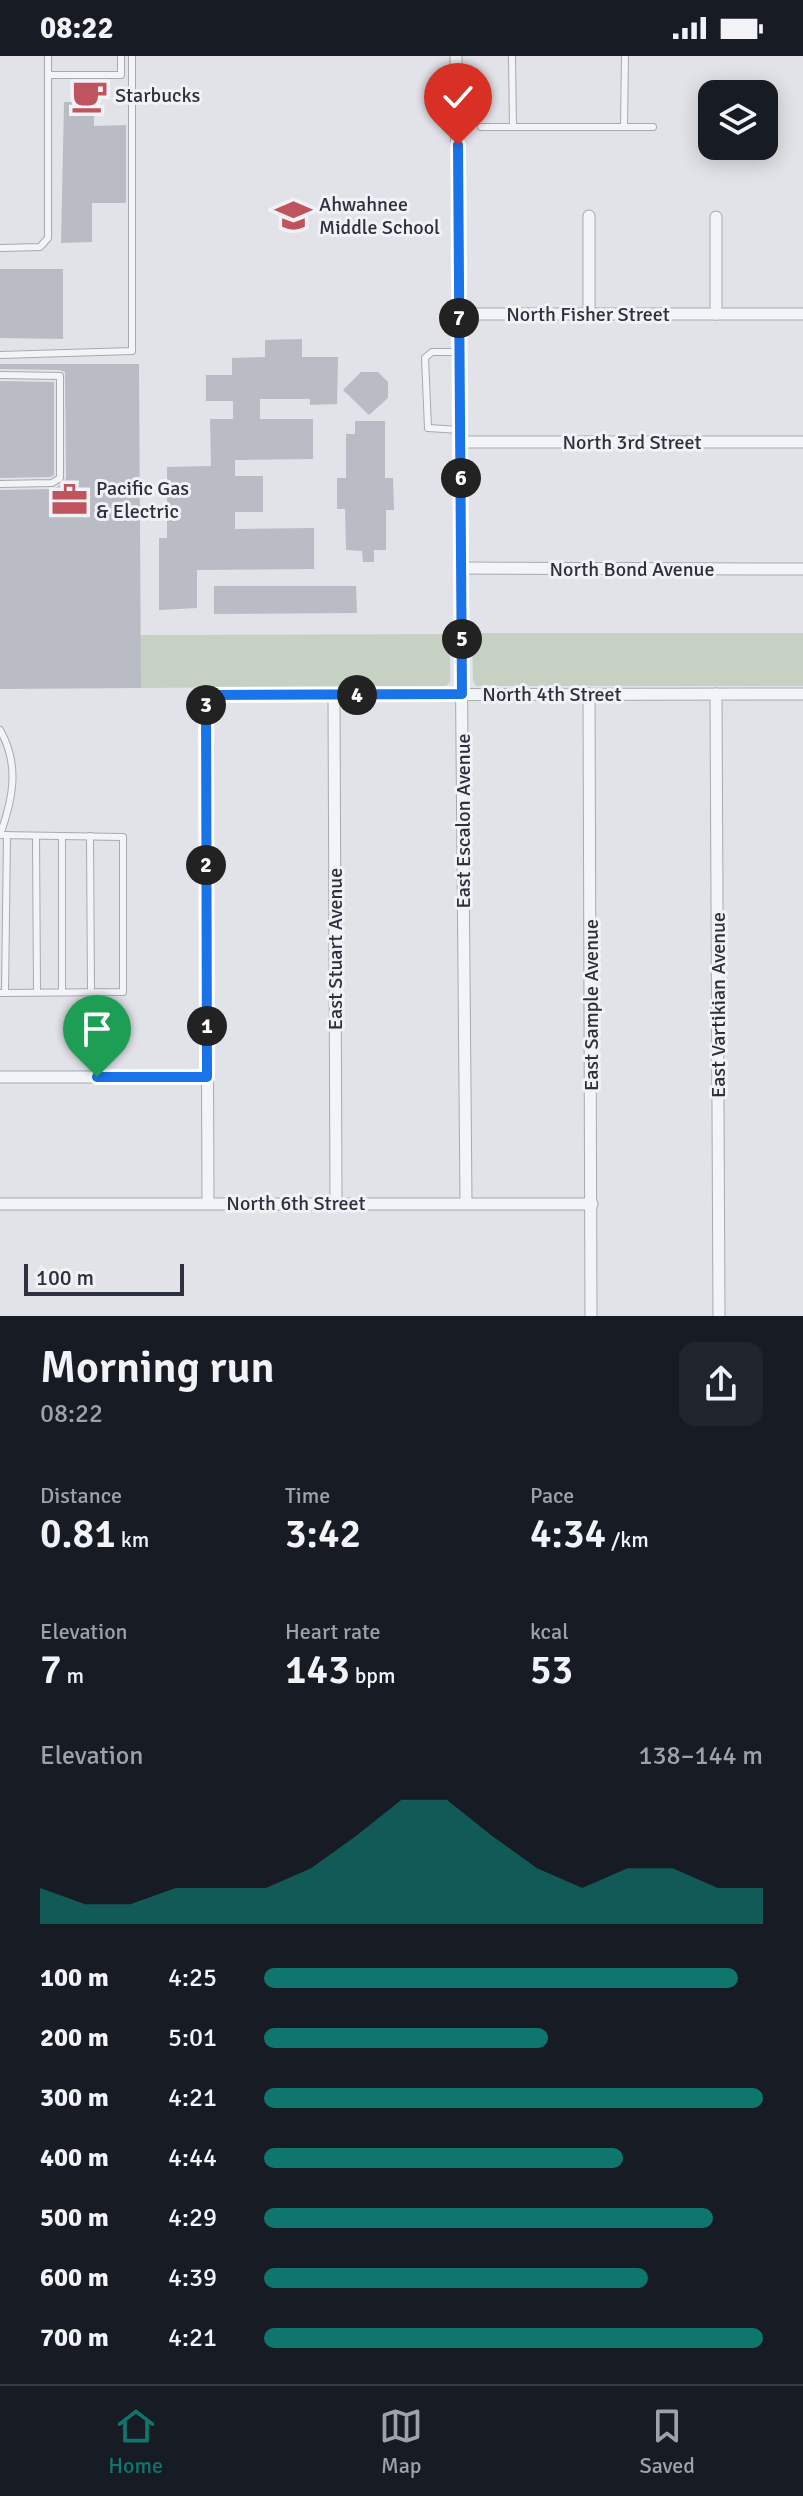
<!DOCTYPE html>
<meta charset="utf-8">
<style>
body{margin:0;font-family:Signika,sans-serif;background:#20242c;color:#f1f3f6;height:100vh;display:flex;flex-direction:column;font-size:30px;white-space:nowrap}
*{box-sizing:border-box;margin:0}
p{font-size:26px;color:#9ea1a6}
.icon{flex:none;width:44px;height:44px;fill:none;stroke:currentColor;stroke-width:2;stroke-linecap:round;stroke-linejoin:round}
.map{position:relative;height:1260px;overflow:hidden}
.panel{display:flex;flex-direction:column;background:#171b24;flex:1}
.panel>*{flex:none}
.tools{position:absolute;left:698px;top:24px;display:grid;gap:16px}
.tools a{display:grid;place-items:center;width:80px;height:80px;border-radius:16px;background:#171b24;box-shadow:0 4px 20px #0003;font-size:40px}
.scale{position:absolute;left:24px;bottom:20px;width:160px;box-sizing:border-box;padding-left:8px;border:4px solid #2b313e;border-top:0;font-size:22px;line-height:28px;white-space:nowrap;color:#2b313e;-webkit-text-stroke:6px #f0f2f6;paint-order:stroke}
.pin{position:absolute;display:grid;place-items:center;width:68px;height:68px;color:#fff;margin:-82px -34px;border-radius:50% 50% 50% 0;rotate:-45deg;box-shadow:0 0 8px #0007}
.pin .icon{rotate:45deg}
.km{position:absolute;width:40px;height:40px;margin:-20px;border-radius:50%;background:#222;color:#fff;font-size:22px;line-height:40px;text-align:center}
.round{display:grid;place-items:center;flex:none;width:84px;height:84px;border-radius:16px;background:#20242c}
.head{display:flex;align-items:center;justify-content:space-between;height:136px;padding:0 40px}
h1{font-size:44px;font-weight:600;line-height:60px}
.metrics{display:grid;grid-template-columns:repeat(3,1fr);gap:12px;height:136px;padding:8px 40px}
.metrics div{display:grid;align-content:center}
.metrics b{font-size:40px;font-weight:600}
.metrics small{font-size:22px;font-weight:400}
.metrics p{font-size:22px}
.chart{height:224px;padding:16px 40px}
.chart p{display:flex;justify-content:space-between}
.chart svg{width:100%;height:144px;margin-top:8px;fill:#0f766e;opacity:.7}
ul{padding:0 40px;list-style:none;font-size:26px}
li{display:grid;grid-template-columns:128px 96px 1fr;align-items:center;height:60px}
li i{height:20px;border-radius:10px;background:#0f766e}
.status{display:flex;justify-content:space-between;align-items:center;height:56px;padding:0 40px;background:#171b24;direction:ltr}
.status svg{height:22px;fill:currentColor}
.menu{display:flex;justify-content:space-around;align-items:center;height:112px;border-top:2px solid #363941;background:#171b24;font-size:22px;color:#9ea1a6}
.menu a{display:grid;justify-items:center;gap:4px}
.menu .active{color:#0f766e}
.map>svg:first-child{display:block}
.green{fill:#c6d1c3}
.building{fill:#b9bcc4}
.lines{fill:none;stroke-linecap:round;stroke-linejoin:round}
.service-casing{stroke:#a7aab2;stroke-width:8}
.minor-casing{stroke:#a7aab2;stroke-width:13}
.service{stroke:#f3f4f7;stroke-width:6}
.minor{stroke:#f3f4f7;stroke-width:11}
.route-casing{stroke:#fff;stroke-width:16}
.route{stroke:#1a73e8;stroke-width:10}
.labels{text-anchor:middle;stroke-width:6;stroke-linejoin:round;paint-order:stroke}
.poi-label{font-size:20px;fill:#2b313e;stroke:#f0f2f6;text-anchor:start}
.street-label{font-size:20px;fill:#2b313e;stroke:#f0f2f6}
</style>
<div class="status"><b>08:22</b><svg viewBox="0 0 49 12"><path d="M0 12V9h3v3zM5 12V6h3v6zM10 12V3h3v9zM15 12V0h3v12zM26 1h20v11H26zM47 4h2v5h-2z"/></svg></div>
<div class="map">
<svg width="803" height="1260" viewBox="0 0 803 1260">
<rect width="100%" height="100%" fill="#e1e3e8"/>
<g class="green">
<path d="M 472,577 L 803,577 L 803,630 L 476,630 L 473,625 Z"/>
<path d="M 450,578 L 450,626 L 446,630 L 141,632 L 140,579 Z"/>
</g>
<g class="building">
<path d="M 64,46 L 94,46 L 94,70 L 126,69 L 126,147 L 92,147 L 92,186 L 61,187 Z"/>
<path d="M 0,213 L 63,213 L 63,283 L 0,282 Z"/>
<path d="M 302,283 L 302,301 L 338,301 L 337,348 L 310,349 L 310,343 L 260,343 L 260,363 L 313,363 L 313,403 L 235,404 L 235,420 L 263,420 L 263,456 L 235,456 L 235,473 L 314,472 L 314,513 L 197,514 L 197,552 L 159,554 L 159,482 L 167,482 L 167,411 L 211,410 L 210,363 L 233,363 L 233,345 L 206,345 L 206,319 L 232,319 L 232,302 L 265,301 L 265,284 Z"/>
<path d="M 0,308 L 139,308 L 141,632 L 0,633 L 0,434 L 53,433 L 64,427 L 66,422 L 65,316 L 60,314 L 0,313 Z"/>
<path d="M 361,316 L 378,316 L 388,326 L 388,342 L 369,359 L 343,334 Z"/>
<path d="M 0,325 L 54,326 L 54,419 L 50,421 L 0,422 Z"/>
<path d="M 355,365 L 385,365 L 385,422 L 393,422 L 394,454 L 386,454 L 386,494 L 374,494 L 374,506 L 363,506 L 362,495 L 346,494 L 345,453 L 337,453 L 337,422 L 346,422 L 346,378 L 355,378 Z"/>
<path d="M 214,530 L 356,530 L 357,557 L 214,558 Z"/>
</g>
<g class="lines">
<defs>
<g id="service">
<path d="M 512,0 L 513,71"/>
<path d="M 48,19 L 121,19 L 121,0"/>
<path d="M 481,71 L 653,71"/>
<path d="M 624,71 L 625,0"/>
<path d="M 0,192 L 40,191 L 48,182 L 48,0"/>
<path d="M 460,296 L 432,296 L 425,302 L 428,372 L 460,374"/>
<path d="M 0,299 L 132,295 L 132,0"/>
<path d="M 0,319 L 60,320 L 60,422 L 52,427 L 0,428"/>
<path d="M 0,674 C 20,709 13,743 0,779"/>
<path d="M 0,779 L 123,781 L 123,936 L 0,937"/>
<path d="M 36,780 L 37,936"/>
<path d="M 62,780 L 62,936"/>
<path d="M 90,780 L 91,936"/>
<path d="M 5,937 L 7,779"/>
</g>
<g id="minor">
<path d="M 456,0 L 466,1147"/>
<path d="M 589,160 L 589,258"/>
<path d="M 459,258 L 803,258"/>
<path d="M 716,258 L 716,161"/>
<path d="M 460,386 L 803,386"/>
<path d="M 461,512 L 803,513"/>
<path d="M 589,638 L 591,1260"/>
<path d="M 716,638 L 719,1260"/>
<path d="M 334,639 L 336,1147"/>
<path d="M 0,1021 L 207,1021"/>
<path d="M 208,1147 L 206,639 L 803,638"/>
<path d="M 0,1148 L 592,1148"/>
</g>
</defs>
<use href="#service" class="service-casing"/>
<use href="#minor" class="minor-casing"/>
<use href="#service" class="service"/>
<use href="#minor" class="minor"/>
</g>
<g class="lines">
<defs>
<path id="route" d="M 97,1021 L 207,1021 L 206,639 L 462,638 L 458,89"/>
</defs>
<use href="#route" class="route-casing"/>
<use href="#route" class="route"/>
</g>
<defs>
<symbol id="cafe-bare" viewBox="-9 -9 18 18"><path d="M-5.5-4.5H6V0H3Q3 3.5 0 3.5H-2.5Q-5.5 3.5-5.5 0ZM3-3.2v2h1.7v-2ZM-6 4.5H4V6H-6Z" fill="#bf545f" stroke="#f0f2f6" stroke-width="2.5" paint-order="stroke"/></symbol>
<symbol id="school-bare" viewBox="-9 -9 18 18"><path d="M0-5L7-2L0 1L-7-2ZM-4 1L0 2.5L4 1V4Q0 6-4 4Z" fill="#bf545f" stroke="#f0f2f6" stroke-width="2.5" paint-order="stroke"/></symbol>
<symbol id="office-bare" viewBox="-9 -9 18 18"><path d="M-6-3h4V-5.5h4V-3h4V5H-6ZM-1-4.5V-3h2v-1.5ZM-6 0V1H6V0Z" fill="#bf545f" stroke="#f0f2f6" stroke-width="2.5" paint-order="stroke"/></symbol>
</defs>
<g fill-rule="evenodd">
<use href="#cafe-bare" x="64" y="14" width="51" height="51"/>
<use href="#school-bare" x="268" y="134" width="51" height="51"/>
<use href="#office-bare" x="44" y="418" width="51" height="51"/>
</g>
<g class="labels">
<g class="poi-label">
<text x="115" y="46">Starbucks</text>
<text x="319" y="155">Ahwahnee<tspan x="319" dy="23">Middle School</tspan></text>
<text x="96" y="439">Pacific Gas<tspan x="96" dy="23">&amp; Electric</tspan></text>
</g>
<g class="street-label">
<text x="588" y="265">North Fisher Street</text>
<text x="632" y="393">North 3rd Street</text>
<text x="632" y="520">North Bond Avenue</text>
<text x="552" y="645">North 4th Street</text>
<text transform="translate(463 765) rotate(-90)" y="7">East Escalon Avenue</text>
<text transform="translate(335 893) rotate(-90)" y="7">East Stuart Avenue</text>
<text transform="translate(591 949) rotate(-90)" y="7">East Sample Avenue</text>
<text transform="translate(718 949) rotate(-90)" y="7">East Vartikian Avenue</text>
<text x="296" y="1154">North 6th Street</text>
</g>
</g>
</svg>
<div class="tools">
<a><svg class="icon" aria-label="layers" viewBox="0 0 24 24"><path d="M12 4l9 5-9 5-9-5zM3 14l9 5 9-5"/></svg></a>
</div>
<div class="scale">100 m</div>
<div class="pin" style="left:97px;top:1021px;background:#1e9e55"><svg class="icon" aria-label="arrive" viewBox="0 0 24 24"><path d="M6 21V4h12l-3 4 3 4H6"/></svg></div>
<div class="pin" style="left:458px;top:89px;background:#d93025"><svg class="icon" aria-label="check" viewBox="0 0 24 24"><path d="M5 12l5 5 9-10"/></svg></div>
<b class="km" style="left:207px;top:970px">1</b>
<b class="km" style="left:206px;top:809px">2</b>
<b class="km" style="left:206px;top:649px">3</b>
<b class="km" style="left:357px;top:639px">4</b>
<b class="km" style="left:462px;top:583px">5</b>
<b class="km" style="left:461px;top:422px">6</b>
<b class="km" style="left:459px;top:262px">7</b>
</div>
<section class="panel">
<div class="head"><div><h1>Morning run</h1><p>08:22</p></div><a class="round"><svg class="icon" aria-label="share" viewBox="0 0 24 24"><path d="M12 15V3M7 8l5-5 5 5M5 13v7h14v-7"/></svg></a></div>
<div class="metrics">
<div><p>Distance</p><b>0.81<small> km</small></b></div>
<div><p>Time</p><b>3:42</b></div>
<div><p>Pace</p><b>4:34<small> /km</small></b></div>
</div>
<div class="metrics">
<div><p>Elevation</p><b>7<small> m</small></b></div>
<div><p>Heart rate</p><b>143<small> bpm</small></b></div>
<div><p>kcal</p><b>53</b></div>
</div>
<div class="chart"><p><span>Elevation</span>138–144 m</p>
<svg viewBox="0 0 160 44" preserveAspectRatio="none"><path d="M0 44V33L10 38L20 38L30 33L40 33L50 33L60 27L70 17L80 6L90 6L100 17L110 27L120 33L130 27L140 27L150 33L160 33V44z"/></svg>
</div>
<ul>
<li><b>100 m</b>4:25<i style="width:95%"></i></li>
<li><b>200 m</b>5:01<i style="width:57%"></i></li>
<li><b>300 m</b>4:21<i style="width:100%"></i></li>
<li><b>400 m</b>4:44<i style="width:72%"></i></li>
<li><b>500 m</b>4:29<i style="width:90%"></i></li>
<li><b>600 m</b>4:39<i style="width:77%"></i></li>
<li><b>700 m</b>4:21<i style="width:100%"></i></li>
</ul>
</section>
<nav class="menu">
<a class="active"><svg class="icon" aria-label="home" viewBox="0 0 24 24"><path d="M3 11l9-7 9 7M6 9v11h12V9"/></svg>Home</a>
<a><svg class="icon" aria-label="map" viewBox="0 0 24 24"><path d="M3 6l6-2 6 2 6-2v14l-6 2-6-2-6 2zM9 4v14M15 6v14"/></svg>Map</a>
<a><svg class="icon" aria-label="saved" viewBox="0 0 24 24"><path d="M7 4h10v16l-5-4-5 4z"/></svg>Saved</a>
</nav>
